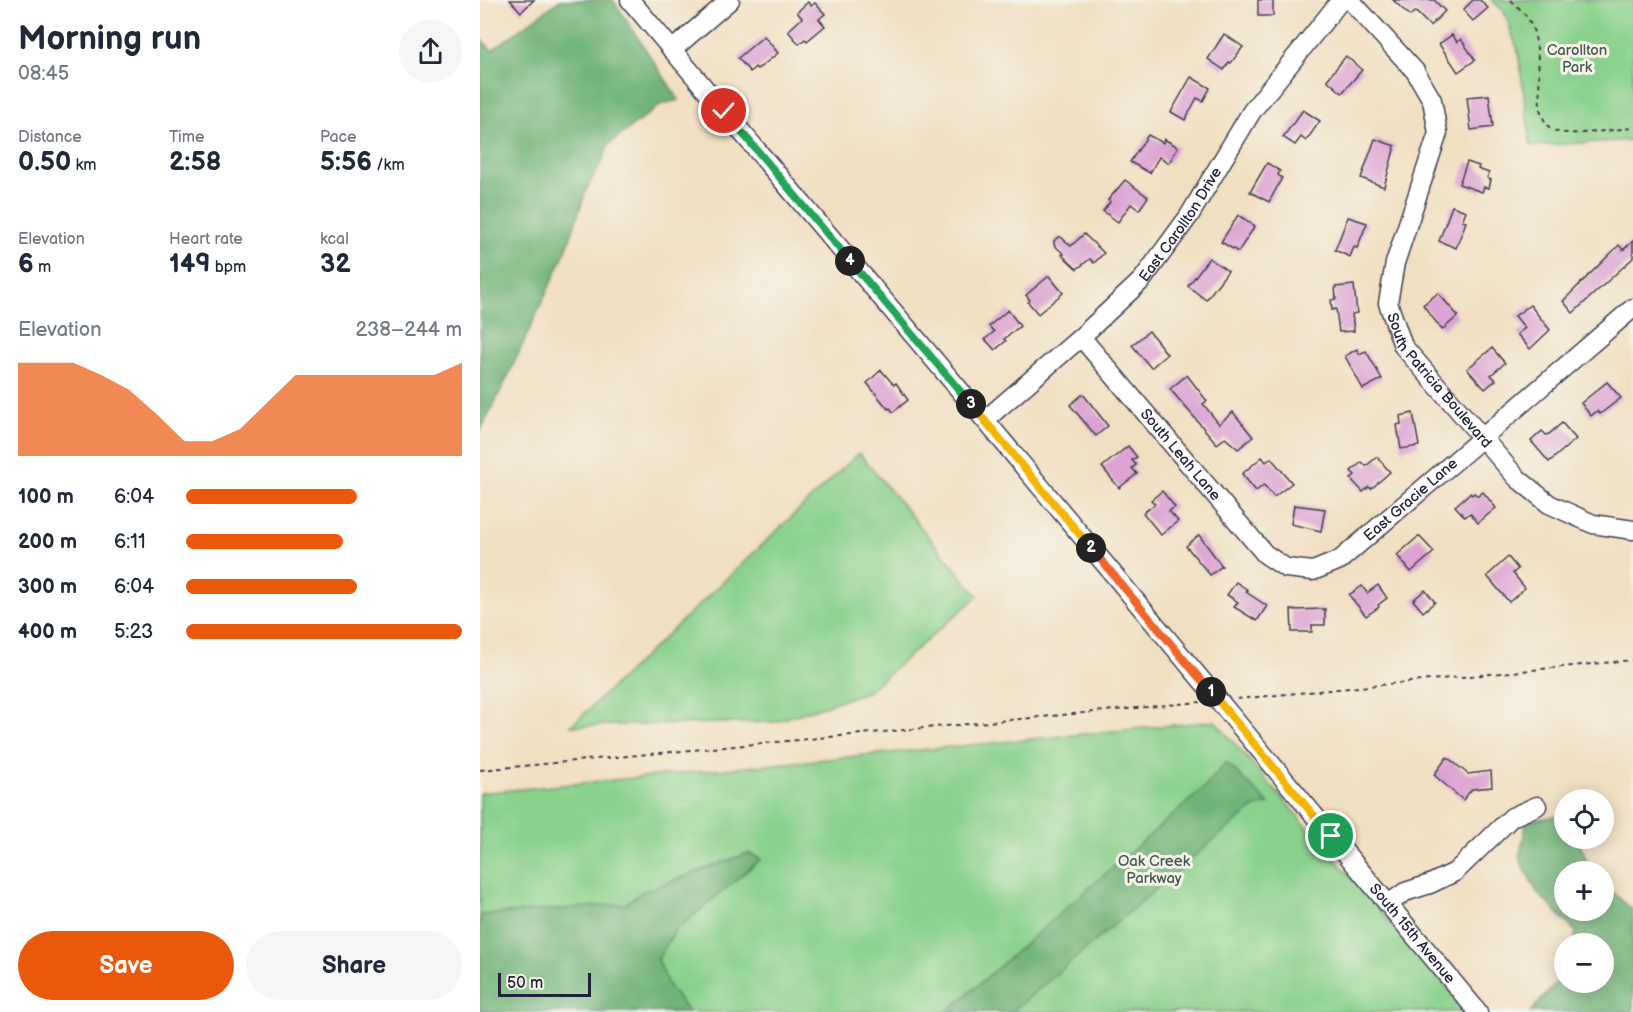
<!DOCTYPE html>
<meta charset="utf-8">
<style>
body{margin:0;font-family:"Balsamiq Sans",sans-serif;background:#f6f6f7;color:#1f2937;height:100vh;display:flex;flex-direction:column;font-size:22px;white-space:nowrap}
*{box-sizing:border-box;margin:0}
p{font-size:20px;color:#747a83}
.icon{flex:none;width:33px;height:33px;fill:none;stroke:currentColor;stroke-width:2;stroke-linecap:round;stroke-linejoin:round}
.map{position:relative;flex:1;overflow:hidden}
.sheet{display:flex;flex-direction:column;background:#fff;width:480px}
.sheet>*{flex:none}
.tools{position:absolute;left:1074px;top:789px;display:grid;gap:12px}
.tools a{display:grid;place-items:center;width:60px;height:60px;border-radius:50%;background:#fff;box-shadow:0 3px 15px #0003;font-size:30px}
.scale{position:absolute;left:18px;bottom:15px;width:93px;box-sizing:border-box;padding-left:6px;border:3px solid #22223b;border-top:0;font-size:16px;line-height:21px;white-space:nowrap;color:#22223b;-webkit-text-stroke:4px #f7f3e8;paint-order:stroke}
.pin{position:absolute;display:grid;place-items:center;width:51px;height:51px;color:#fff;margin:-26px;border:3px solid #fff;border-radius:50%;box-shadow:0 2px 6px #0007}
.km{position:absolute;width:30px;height:30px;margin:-15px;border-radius:50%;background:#222;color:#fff;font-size:16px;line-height:30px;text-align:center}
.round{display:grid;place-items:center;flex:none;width:63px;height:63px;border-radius:32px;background:#f6f6f7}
.overview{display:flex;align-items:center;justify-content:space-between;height:102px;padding:0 18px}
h1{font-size:33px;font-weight:700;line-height:45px}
.metrics{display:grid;grid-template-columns:repeat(3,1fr);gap:9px;height:102px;padding:6px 18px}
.metrics div{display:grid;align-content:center}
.metrics b{font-size:26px;font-weight:700}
.metrics small{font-size:16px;font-weight:400}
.metrics p{font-size:16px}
.chart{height:168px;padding:12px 18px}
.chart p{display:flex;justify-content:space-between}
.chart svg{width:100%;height:108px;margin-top:6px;fill:#ea580c;opacity:.7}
.cta{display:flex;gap:12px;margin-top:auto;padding:12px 18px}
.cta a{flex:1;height:69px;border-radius:36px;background:#ea580c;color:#fff;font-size:24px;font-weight:700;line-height:69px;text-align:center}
.cta a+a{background:#f6f6f7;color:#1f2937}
ul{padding:0 18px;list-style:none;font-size:20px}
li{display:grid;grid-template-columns:96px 72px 1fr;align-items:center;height:45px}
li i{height:15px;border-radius:8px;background:#ea580c}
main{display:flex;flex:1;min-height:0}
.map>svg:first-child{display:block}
.green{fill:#8ad18c;stroke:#567a64;stroke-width:1.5}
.forest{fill:#6fb378;stroke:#486a5a;stroke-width:1.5}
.building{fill:#dba2d2}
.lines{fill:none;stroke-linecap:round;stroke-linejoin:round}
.minor-casing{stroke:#413e4f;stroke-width:21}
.path{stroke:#413e4f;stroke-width:2;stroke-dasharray:4.5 4.5;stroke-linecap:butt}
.minor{stroke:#fff;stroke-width:18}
.split-1-casing{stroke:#fff;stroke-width:12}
.split-2-casing{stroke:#fff;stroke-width:12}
.split-3-casing{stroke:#fff;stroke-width:12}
.split-4-casing{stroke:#fff;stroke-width:12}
.split-5-casing{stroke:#fff;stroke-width:12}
.split-1{stroke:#f5b400;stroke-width:8}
.split-2{stroke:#f0652b;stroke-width:8}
.split-3{stroke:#f5b400;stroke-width:8}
.split-4{stroke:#22a559;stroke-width:8}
.split-5{stroke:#22a559;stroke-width:8}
.labels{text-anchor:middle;stroke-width:6;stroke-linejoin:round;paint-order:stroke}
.park-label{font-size:15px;fill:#415753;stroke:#f7f3e8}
.street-label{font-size:15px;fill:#22223b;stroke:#f7f3e8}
</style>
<main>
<section class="sheet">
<div class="overview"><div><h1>Morning run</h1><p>08:45</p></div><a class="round"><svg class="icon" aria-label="share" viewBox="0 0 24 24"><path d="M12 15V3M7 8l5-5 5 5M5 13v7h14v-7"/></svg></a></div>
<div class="metrics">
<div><p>Distance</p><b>0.50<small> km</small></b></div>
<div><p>Time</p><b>2:58</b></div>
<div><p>Pace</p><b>5:56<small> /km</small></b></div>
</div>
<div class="metrics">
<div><p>Elevation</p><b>6<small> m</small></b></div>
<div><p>Heart rate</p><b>149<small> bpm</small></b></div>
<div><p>kcal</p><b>32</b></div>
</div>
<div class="chart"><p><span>Elevation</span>238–244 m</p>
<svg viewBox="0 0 160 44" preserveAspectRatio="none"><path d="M0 44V6L10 6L20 6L30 11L40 17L50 27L60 38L70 38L80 33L90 22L100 11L110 11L120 11L130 11L140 11L150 11L160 6V44z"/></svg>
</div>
<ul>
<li><b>100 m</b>6:04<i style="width:62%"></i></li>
<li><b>200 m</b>6:11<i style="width:57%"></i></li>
<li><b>300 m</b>6:04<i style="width:62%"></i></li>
<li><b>400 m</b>5:23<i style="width:100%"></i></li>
</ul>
<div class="cta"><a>Save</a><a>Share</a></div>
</section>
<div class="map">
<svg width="1153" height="1012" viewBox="0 0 1153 1012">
<rect width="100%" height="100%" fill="#f7f3e8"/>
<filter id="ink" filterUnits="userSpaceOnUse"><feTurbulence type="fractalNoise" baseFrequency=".0167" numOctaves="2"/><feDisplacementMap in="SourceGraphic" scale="12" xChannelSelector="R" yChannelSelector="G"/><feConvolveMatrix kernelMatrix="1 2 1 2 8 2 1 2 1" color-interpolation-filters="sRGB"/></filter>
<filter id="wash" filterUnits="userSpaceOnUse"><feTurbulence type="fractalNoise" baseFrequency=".008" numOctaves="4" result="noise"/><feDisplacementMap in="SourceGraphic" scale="24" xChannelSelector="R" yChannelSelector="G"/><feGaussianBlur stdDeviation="1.35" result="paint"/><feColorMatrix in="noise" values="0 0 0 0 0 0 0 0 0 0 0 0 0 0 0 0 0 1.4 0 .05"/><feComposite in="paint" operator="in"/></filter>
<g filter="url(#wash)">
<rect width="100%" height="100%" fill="#f1dfc1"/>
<g class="green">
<path d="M 1011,0 L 1153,0 L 1153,140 L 1051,146 L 1038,51 L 1024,11 Z"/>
<path d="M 379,453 L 498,596 L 387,692 L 294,722 L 91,726 Z"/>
<path d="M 735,721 L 988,1012 L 0,1012 L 0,793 Z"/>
</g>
<g class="forest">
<path d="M 80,0 L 133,0 L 199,100 L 182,104 L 129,144 L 122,162 L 107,188 L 87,248 L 30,372 L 0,432 L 0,38 L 12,50 Z"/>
<path d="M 746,762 L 789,804 L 775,807 L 736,838 L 532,1012 L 467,1012 L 726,786 Z"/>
<path d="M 1084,815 L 1084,838 L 1099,839 L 1100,845 L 1112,871 L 1084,872 L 1084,910 L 1124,910 L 1124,885 L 1153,910 L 1153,1012 L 1050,1012 L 1084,975 L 1084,982 L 1124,982 L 1124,944 L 1094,943 L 1096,932 L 1057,892 L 1039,858 L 1047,821 Z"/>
<path d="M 268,853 L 281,859 L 194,932 L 178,959 L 188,985 L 208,1012 L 0,1012 L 0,915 L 145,904 L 162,892 Z"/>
</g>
<g id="blocks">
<g class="building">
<path d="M 30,0 L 54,0 L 41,12 Z"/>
<rect x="778" y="0" width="15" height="16"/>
<path d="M 913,0 L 954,0 L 965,11 L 950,26 L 937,13 L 934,12 L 930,16 Z"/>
<path d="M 993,0 L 1000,0 L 1008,8 L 993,21 L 983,10 Z"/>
<path d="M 328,2 L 331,6 L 335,3 L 345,14 L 339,19 L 345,26 L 327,41 L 325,39 L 319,44 L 308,31 L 322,18 L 317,12 Z"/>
<path d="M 744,34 L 763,47 L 751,63 L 749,62 L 744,70 L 728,59 Z"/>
<path d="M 972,35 L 977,42 L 981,39 L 995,60 L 978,72 L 959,44 Z"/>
<path d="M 284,36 L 298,53 L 282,66 L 277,69 L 275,67 L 270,72 L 258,58 Z"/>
<path d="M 866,56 L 882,70 L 862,93 L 847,80 Z"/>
<path d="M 711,77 L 730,88 L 723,101 L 717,98 L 705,120 L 691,112 Z"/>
<path d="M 1009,95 L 1013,127 L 991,130 L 987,97 Z"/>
<path d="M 823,110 L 840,121 L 826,141 L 821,137 L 815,145 L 803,137 Z"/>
<path d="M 668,135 L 683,143 L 684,139 L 698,147 L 689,163 L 679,157 L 670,173 L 650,162 Z"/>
<path d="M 895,139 L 915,146 L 904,187 L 881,178 Z"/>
<path d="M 987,162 L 999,166 L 998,169 L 1009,173 L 1007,178 L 1011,180 L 1009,188 L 1004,187 L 1002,192 L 979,184 Z"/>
<path d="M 787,163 L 800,171 L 798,175 L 802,178 L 789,202 L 770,192 Z"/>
<path d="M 645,180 L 668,197 L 659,210 L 651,204 L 638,222 L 623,211 L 630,202 L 628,200 Z"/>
<path d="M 972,206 L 986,211 L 982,221 L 986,222 L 976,248 L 959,241 Z"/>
<path d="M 758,215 L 775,226 L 758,252 L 741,242 Z"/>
<path d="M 868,217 L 887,223 L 877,248 L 874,247 L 870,257 L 855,250 Z"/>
<path d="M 604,234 L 624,253 L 614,263 L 610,259 L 597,269 L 582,255 L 584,254 L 574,245 L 574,241 L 578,237 L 581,237 L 591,246 Z"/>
<path d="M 1153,241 L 1153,258 L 1093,313 L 1083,301 L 1139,245 L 1143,250 Z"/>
<path d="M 729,258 L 748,271 L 726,300 L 708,286 Z"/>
<path d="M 569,276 L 583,293 L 558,314 L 548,302 L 550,300 L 546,295 Z"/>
<path d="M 874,285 L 877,313 L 872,314 L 874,331 L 859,332 L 856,309 L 852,310 L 851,300 L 856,299 L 855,287 Z"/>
<path d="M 958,293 L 978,316 L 962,330 L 943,305 Z"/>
<path d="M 1050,305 L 1070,330 L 1050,349 L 1037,334 L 1045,328 L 1035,316 Z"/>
<path d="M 528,310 L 540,326 L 524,339 L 526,341 L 515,350 L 505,339 L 514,332 L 509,326 Z"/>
<path d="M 669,331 L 687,354 L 671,368 L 652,345 Z"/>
<path d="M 1012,348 L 1025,363 L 1011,375 L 1016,380 L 1005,389 L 987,369 Z"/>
<path d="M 877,349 L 879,354 L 886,351 L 902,379 L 883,389 L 865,356 Z"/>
<path d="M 401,370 L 414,385 L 416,383 L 428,400 L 413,412 L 410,408 L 408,409 L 387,383 Z"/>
<path d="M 707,375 L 727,401 L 723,404 L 739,424 L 753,412 L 773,437 L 758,449 L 745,438 L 737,444 L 690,389 Z"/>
<path d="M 1127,382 L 1141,398 L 1120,414 L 1117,411 L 1111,416 L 1101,403 Z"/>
<path d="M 603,394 L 628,426 L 616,436 L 590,405 Z"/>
<path d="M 933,413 L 939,446 L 921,449 L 917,425 L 921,424 L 920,416 Z"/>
<path d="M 1082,423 L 1096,439 L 1069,462 L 1051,441 L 1062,431 L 1066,435 L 1069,434 Z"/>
<path d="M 648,446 L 657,457 L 652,460 L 656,465 L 652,468 L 657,474 L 639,488 L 622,467 Z"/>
<path d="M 782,457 L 786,462 L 791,458 L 812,483 L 794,497 L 784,485 L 776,491 L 762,474 Z"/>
<path d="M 897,457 L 910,472 L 891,489 L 889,487 L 883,492 L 871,479 L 875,475 L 871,471 L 882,462 L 886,466 Z"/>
<path d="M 682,491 L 695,507 L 689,511 L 698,521 L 681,535 L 663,513 L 675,504 L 671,500 Z"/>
<path d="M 1003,492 L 1016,508 L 998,523 L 990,513 L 985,517 L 975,506 L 990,493 L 992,495 L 994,493 L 998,496 Z"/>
<path d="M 814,505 L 845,509 L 841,531 L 811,524 Z"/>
<path d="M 719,535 L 742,566 L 730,575 L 706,546 Z"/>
<path d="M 939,536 L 954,552 L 931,572 L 917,555 Z"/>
<path d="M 1028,557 L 1038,569 L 1033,573 L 1045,588 L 1029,602 L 1007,576 Z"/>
<path d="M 756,582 L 768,590 L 766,592 L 787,606 L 777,621 L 754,607 L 758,602 L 747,595 Z"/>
<path d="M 898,585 L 907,598 L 898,605 L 899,607 L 886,616 L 869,595 L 882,586 L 887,593 Z"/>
<path d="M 945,590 L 955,602 L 943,612 L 933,600 Z"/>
<path d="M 845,609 L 845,625 L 832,625 L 832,632 L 812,632 L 811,610 Z"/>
<path d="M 967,757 L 988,774 L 1011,771 L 1012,787 L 992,789 L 983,800 L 954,775 Z"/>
</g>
</g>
</g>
<g filter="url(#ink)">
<use href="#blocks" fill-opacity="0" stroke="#413e4f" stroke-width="1.5"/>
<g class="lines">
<defs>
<g id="minor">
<path id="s1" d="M 150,0 L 505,420 L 998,1012"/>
<path id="s2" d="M 870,0 L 935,71 L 952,100 L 958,133 L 915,263 L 908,303 L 923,346 L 1037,478 L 1069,504 L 1113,524 L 1153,530"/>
<path d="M 192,50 L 250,0"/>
<path id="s3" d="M 601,337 L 785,554 L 806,568 L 833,571 L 860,560 L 1153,308"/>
<path id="s4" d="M 505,420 L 601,337 L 662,280 L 709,216 L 772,111 L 861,0"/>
<path d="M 908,904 L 925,892 L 950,884 L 975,872 L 1032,817 L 1057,806"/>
</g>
</defs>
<use href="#minor" class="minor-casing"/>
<g class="path">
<path d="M 1031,0 C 1039,8 1048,16 1052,27 C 1060,47 1059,86 1060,109 C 1063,118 1066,128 1076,131 C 1090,137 1136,129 1153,128"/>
<path d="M 757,699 L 1153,660"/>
<path d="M 0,770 L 720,702"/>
</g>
<use href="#minor" class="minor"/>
</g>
</g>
<g class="lines" filter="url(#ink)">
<defs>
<path id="split-1" d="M 731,692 L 851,836"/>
<path id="split-2" d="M 611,548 L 731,692"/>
<path id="split-3" d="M 491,404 L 611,548"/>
<path id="split-4" d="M 370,261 L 491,404"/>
<path id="split-5" d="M 244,111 L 370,261"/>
</defs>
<use href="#split-1" class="split-1-casing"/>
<use href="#split-2" class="split-2-casing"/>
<use href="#split-3" class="split-3-casing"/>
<use href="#split-4" class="split-4-casing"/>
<use href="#split-5" class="split-5-casing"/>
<use href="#split-1" class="split-1"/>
<use href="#split-2" class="split-2"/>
<use href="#split-3" class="split-3"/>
<use href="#split-4" class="split-4"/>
<use href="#split-5" class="split-5"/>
</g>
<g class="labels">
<g class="park-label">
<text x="1097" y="55">Carollton<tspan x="1097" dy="17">Park</tspan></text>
<text x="674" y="866">Oak Creek<tspan x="674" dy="17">Parkway</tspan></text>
</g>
<g class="street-label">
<text dy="5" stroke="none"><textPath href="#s4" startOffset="278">East Carollton Drive</textPath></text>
<text dy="5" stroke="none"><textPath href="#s2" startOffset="435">South Patricia Boulevard</textPath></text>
<text dy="5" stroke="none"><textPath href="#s3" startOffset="154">South Leah Lane</textPath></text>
<text dy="5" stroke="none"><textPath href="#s3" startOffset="459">East Gracie Lane</textPath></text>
<text dy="5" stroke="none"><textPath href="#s1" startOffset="1218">South 15th Avenue</textPath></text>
</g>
</g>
</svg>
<div class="tools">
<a><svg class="icon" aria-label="locate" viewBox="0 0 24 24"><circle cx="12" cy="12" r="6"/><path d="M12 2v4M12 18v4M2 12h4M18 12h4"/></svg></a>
<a>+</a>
<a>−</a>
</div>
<div class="scale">50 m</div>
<div class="pin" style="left:851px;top:836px;background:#1e9e55"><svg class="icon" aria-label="arrive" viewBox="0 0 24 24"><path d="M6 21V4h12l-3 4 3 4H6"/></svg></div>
<div class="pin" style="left:244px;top:111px;background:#d93025"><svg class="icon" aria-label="check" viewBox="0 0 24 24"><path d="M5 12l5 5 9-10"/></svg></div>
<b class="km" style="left:731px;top:692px">1</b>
<b class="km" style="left:611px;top:548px">2</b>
<b class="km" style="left:491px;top:404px">3</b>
<b class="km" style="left:370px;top:261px">4</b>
</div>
</main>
